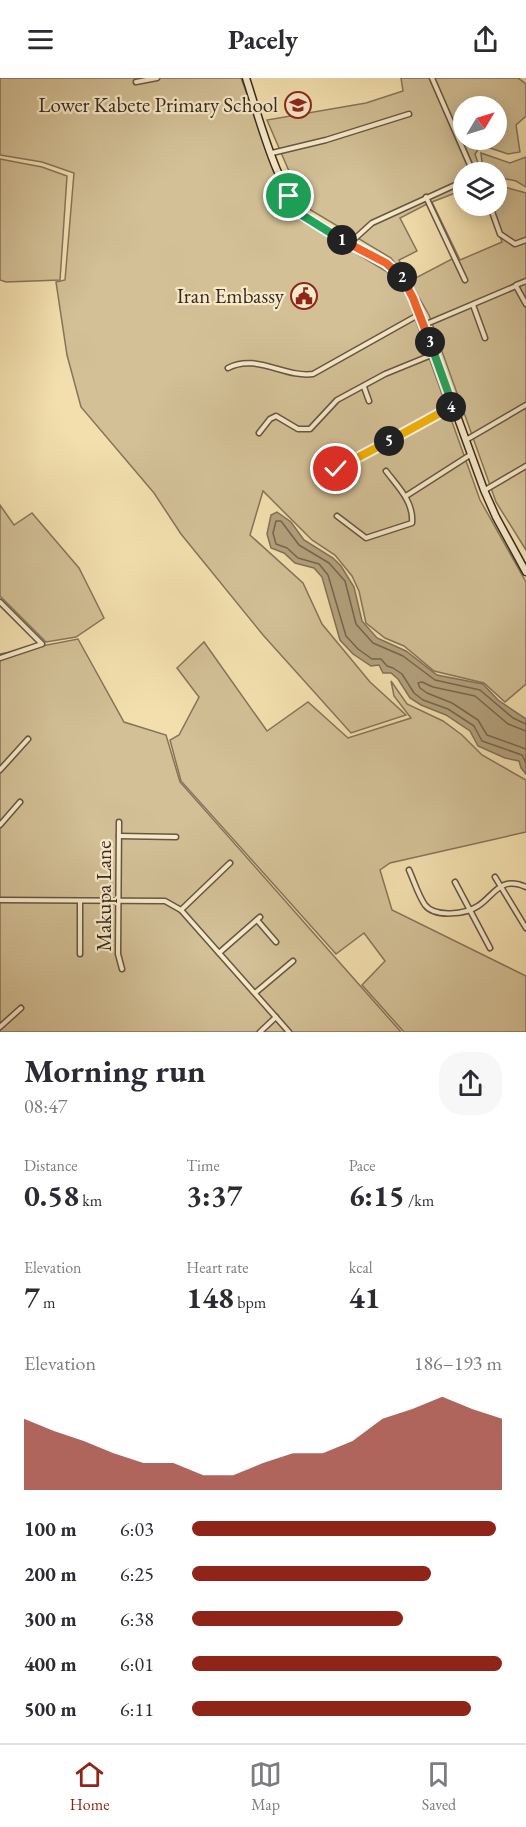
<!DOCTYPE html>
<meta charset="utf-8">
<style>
body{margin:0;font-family:"EB Garamond",serif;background:#f7f7f7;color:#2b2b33;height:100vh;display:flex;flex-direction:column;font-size:22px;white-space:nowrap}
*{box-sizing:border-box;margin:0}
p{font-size:20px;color:#7c7c81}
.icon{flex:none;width:33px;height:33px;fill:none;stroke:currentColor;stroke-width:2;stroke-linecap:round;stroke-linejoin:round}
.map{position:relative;height:954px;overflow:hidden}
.drawer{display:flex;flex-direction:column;background:#fff;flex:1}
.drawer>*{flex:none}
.needle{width:39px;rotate:52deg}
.buttons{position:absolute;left:453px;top:18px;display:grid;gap:12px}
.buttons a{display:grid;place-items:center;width:54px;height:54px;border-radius:50%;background:#fff;box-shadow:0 3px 15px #0003;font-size:30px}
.pin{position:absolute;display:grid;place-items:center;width:51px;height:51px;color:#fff;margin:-26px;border:3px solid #fff;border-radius:50%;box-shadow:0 2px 6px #0007}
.km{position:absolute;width:30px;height:30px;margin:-15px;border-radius:50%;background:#222;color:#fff;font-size:16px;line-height:30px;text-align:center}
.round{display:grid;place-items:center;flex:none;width:63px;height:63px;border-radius:24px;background:#f7f7f7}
.headline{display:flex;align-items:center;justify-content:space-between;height:102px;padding:0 24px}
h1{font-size:33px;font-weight:700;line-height:45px}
.stats{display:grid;grid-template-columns:repeat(3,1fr);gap:9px;height:102px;padding:6px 24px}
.stats div{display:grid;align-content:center}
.stats b{font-size:30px;font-weight:700}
.stats small{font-size:16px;font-weight:400}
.stats p{font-size:16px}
.chart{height:168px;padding:12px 24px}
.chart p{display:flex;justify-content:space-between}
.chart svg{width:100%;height:108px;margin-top:6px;fill:#8f2418;opacity:.7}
ul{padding:0 24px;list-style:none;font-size:20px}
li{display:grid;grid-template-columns:96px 72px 1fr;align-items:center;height:45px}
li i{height:15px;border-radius:8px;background:#8f2418}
header{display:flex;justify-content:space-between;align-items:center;height:78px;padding:0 24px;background:#fff;font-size:27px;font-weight:700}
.tabs{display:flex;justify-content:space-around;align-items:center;height:84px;border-top:2px solid #e1e1e2;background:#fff;font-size:16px;color:#7c7c81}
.tabs a{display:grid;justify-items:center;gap:3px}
.tabs .current{color:#8f2418}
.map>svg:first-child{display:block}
.green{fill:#d3c096;stroke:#86745a;stroke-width:1.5;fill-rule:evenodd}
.water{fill:#b3a17d;stroke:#827157;stroke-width:1.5}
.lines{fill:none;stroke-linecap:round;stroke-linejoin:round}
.shore{stroke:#76654e;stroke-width:1.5}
.street-casing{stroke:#675642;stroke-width:7}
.secondary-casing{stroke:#38291e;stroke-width:9}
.street{stroke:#f7eaca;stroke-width:4}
.secondary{stroke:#f7eaca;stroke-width:6}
.split-1-casing{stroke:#fff;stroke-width:12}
.split-2-casing{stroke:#fff;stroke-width:12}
.split-3-casing{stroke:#fff;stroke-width:12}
.split-4-casing{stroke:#fff;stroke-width:12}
.split-5-casing{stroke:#fff;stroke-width:12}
.split-6-casing{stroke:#fff;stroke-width:12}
.split-1{stroke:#22a559;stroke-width:8}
.split-2{stroke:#f0652b;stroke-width:8}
.split-3{stroke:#f0652b;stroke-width:8}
.split-4{stroke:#22a559;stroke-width:8}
.split-5{stroke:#f5b400;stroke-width:8}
.split-6{stroke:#f5b400;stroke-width:8}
.labels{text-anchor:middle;stroke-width:4.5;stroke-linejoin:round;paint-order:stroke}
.poi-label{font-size:21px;fill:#38291e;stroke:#f7eaca;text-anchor:end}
.street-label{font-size:21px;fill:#38291e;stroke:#f7eaca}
</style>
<header><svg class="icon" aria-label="menu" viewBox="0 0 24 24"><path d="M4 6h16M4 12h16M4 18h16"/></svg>Pacely<svg class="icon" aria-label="share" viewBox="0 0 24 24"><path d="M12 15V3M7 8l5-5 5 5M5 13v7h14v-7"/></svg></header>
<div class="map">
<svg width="526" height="954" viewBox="0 0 526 954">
<rect width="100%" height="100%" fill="#f3dfae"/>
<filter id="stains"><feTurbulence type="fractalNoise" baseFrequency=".00333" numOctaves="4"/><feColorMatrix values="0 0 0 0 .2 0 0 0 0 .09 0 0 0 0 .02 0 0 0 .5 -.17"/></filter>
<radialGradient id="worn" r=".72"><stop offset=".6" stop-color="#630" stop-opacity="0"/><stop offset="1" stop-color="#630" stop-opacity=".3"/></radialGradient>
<g class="green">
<path d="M 0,0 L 241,0 L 292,137 L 394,198 L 408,221 L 480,422 L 526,504 L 526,606 L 505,624 L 484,605 L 434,593 L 404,568 L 385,560 L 366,545 L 359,513 L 352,498 L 335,477 L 312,462 L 263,413 L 250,457 L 303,505 L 322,546 L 370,604 L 406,637 L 351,655 L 263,557 L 181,456 L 154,415 L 81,329 L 67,277 L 56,204 L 65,202 L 74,95 L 42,84 L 0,77 Z"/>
<path d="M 401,0 L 518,0 L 526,6 L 526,38 L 516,47 L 520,74 L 508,76 L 481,67 L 475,76 L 481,94 L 464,94 L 463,112 L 432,124 L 460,182 L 502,164 L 488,128 L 496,128 L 497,107 L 526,115 L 526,472 L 496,424 L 429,237 L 414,211 L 391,180 L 304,128 L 267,42 L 366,25 L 403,13 ZM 464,28 L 496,28 L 496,62 L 464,62 ZM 427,126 L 454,180 L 410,203 L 399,182 L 417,173 L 400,140 Z"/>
<path d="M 481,75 L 510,85 L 526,79 L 526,109 L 516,103 L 497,99 L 496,94 L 483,94 Z"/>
<path d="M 0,81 L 42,89 L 67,98 L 60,202 L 6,204 L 0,202 Z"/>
<path d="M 0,427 L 14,447 L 32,435 L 79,490 L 104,540 L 76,559 L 46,564 L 0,518 Z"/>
<path d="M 78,561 L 124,644 L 166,657 L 180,704 L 401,954 L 0,954 L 0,576 Z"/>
<path d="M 204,564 L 267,653 L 308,624 L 348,660 L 411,640 L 394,618 L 391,603 L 407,626 L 443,643 L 462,657 L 482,677 L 526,702 L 526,754 L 390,785 L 380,792 L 392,832 L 526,898 L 526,954 L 404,954 L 362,907 L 385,883 L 364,855 L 336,876 L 181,703 L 170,662 L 179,657 L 199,619 L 177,590 Z"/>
</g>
<path class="water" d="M 277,434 L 291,444 L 304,462 L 333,480 L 341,488 L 354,509 L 362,543 L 377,560 L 406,573 L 437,597 L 483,606 L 498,622 L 526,641 L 526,696 L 521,690 L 519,683 L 505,680 L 478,668 L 470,653 L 446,637 L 421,627 L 410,620 L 398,601 L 391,595 L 383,595 L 379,587 L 371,588 L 353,576 L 340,562 L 322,499 L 314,490 L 295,485 L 284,475 L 271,470 L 267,456 L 271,437 Z"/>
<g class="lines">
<g class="shore">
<path d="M 526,646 L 513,640 L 480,612 L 435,602 L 403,578 L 373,565 L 356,546 L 345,503 L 329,485 L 299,467 L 281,443 L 276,443 L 273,455 L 276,466 L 287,470 L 298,480 L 319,486 L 328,497 L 346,558 L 358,571 L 372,581 L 381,581 L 387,588 L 393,590 L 402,596 L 414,615 L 423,622 L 448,631 L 474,648 L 482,663 L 522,677 L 526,685"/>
<path d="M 526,653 L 508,646 L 475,618 L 433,609 L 422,604 L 418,605 L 420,610 L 427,615 L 452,625 L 478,642 L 487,657 L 526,671"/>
</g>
<defs>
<g id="street">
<path d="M 432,0 L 473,94"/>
<path d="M 136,4 L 157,0"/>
<path d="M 272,75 L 326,62 L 409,36"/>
<path d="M 426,119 L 465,202"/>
<path d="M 490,128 L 500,156 L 515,166 L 526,162"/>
<path d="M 350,165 L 372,145 L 464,103"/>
<path d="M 516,207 L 526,203"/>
<path d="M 473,227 L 485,260"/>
<path d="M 424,247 L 516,208 L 526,226"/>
<path d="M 228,290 C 256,275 285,300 313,296 L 420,236"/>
<path d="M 364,309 L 369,323"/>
<path d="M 259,355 L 270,341 L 276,338 L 298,351 L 310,351 L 337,322 L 385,296 L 434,276"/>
<path d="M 466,362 L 526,327"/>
<path d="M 334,411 L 333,399 L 340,387 L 453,328"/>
<path d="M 485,412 L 526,388"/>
<path d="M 406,418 L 470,377"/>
<path d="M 337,438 L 366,460 L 412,445 C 414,424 398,409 386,393"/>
<path d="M 0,524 L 42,566 L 0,580"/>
<path d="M 0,692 L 28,661"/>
<path d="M 119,744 L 118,876 L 122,891"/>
<path d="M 0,747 L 20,724"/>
<path d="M 119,758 L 176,759"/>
<path d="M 409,792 C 414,803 418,817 425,827 C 435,840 466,836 478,828 C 494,818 500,797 526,809"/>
<path d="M 495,799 L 526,850"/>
<path d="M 455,804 L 490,870"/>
<path d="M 0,822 L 165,823 L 181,832 L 289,954"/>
<path d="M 181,832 L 230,785"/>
<path d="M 257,842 L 276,864"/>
<path d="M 219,875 L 260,839"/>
<path d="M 80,876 L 80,823"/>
<path d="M 255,915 L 293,883"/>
<path d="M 0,949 L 21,930"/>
<path d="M 260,954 L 276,939"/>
</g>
<path id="secondary" d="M 246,0 C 258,36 279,120 309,142 L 386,185 L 404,201 L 420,236 L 484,412 L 496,439 L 526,494"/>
</defs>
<use href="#street" class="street-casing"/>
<use href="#secondary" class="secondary-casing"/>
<use href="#street" class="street"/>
<use href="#secondary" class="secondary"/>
</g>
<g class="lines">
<defs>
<path id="split-1" d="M 289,118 L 302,137 L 342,162"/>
<path id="split-2" d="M 342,162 L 386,185 L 402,199"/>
<path id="split-3" d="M 402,199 L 413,220 L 430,264"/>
<path id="split-4" d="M 430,264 L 453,328 L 451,329"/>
<path id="split-5" d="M 389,363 L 451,329"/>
<path id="split-6" d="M 336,391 L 389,363"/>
</defs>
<use href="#split-1" class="split-1-casing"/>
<use href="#split-2" class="split-2-casing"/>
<use href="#split-3" class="split-3-casing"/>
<use href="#split-4" class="split-4-casing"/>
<use href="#split-5" class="split-5-casing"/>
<use href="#split-6" class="split-6-casing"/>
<use href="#split-1" class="split-1"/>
<use href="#split-2" class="split-2"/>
<use href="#split-3" class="split-3"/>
<use href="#split-4" class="split-4"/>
<use href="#split-5" class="split-5"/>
<use href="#split-6" class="split-6"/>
</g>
<defs>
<symbol id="school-ring" viewBox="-11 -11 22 22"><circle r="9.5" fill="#f7eaca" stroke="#8f2418" stroke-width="1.5"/><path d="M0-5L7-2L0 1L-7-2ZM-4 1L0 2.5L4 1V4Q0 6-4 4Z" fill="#8f2418"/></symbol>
<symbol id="civic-ring" viewBox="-11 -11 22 22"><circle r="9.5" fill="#f7eaca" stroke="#8f2418" stroke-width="1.5"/><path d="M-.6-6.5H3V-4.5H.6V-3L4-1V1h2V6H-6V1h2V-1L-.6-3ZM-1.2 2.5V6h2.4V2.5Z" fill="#8f2418"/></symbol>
</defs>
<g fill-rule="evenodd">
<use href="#school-ring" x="283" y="12" width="30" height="30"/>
<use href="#civic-ring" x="289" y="203" width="30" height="30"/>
</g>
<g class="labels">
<g class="poi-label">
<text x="278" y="34">Lower Kabete Primary School</text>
<text x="284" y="225">Iran Embassy</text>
</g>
<g class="street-label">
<text transform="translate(104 818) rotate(-90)" y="7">Makupa Lane</text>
</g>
</g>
<rect width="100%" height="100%" filter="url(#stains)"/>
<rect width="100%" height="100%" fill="url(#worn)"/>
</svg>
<div class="buttons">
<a><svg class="needle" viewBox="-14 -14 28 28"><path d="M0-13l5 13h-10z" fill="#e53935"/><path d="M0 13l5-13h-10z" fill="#7c7c81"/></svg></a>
<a><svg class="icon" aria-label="layers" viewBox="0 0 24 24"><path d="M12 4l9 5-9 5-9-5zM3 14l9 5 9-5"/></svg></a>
</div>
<div class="pin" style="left:289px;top:118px;background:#1e9e55"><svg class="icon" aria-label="arrive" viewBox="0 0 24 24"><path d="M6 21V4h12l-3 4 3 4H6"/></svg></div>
<div class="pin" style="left:336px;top:391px;background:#d93025"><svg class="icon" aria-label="check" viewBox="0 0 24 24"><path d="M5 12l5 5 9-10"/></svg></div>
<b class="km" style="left:342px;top:162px">1</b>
<b class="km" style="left:402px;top:199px">2</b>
<b class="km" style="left:430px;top:264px">3</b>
<b class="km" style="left:451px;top:329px">4</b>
<b class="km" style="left:389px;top:363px">5</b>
</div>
<section class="drawer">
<div class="headline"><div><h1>Morning run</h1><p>08:47</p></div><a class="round"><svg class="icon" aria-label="share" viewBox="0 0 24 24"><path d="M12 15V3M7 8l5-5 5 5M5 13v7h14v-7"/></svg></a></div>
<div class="stats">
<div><p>Distance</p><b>0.58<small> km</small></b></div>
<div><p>Time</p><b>3:37</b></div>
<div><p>Pace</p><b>6:15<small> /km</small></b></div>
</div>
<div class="stats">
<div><p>Elevation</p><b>7<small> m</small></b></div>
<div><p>Heart rate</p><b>148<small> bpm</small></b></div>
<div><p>kcal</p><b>41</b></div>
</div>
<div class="chart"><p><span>Elevation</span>186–193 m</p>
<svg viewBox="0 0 160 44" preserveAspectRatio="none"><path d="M0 44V15L10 20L20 24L30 29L40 33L50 33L60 38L70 38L80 33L90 29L100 29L110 24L120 15L130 11L140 6L150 11L160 15V44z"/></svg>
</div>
<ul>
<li><b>100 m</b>6:03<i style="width:98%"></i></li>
<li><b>200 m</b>6:25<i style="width:77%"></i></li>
<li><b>300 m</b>6:38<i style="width:68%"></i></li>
<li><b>400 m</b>6:01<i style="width:100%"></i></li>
<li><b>500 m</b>6:11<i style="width:90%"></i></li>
</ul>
</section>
<nav class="tabs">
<a class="current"><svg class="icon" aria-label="home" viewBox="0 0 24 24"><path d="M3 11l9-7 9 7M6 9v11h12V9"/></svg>Home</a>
<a><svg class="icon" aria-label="map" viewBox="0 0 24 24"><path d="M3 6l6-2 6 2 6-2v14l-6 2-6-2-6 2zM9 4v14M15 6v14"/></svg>Map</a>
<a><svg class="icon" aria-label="saved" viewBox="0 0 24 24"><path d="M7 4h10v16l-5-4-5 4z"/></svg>Saved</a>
</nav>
